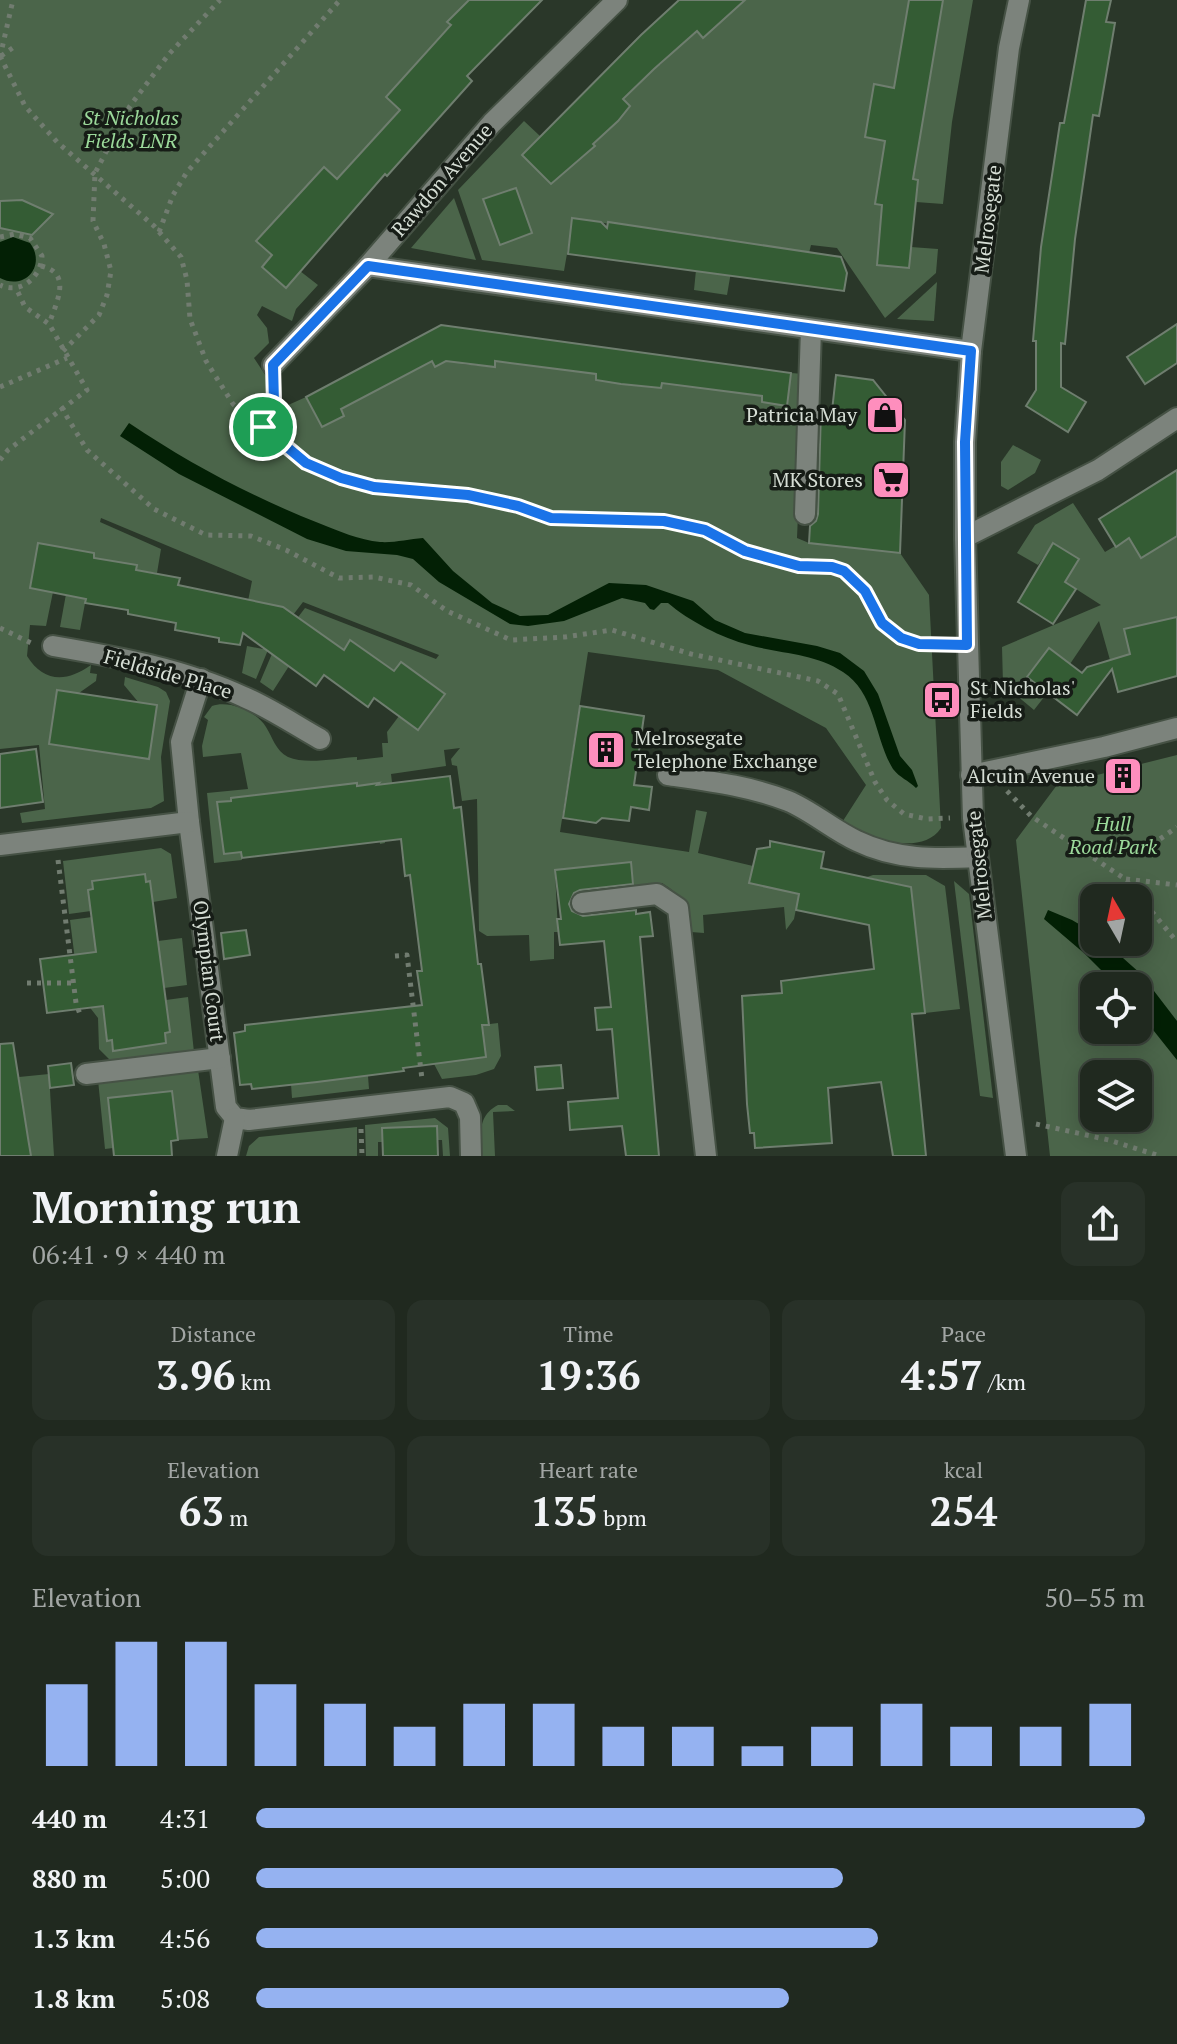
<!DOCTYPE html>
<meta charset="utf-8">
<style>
body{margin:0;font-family:"PT Serif",serif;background:#283128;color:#f1f3f6;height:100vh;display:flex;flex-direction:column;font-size:30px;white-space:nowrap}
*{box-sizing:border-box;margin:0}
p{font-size:26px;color:#a2a6a4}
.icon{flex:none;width:44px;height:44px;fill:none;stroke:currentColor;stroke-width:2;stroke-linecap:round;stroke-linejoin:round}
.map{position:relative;height:1156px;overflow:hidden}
.panel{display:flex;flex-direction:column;background:#20291f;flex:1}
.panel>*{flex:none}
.needle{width:52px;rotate:351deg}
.fabs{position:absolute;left:1080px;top:884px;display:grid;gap:16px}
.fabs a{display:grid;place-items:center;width:72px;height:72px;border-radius:16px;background:#20291f;box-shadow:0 4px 20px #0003,0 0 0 2px #3d453d;font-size:40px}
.pin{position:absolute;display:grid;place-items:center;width:68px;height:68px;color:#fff;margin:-34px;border:4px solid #fff;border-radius:50%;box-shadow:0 2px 8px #0007}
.round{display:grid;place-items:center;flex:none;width:84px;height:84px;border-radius:16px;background:#283128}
.headline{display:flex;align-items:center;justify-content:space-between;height:136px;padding:0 32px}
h1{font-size:44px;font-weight:700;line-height:60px}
.stats{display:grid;grid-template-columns:repeat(3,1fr);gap:12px;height:136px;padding:8px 32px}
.stats div{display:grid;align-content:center;border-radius:16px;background:#283128;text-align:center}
.stats b{font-size:40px;font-weight:700}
.stats small{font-size:22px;font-weight:400}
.stats p{font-size:22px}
.chart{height:224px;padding:16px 32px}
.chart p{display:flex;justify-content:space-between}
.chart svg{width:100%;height:144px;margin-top:8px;stroke:#95b2f1;stroke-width:6}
ul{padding:0 32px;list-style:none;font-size:26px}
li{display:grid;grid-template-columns:128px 96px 1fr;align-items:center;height:60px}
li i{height:20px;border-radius:10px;background:#95b2f1}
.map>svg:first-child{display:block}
.green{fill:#4b654a;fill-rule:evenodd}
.water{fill:#032005}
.building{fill:#345c34;stroke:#6f7e6f;stroke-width:2}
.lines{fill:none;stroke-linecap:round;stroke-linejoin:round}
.minor-casing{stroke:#465245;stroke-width:24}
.path{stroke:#717c70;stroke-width:5;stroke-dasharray:4 6;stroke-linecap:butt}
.minor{stroke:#7c837c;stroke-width:20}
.route-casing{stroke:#fff;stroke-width:16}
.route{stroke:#1a73e8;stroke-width:10}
.labels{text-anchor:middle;stroke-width:7;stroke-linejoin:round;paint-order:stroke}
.park-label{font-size:20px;font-style:italic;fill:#9bd99a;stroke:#161c16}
.street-label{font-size:20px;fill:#d6ded5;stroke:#161c16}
.poi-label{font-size:20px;fill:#d6ded5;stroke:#161c16;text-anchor:end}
</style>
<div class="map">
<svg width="1177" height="1156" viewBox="0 0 1177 1156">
<rect width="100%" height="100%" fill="#2a3729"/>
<g class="green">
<path d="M 0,0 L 496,0 L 262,266 L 286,287 L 300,271 L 318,285 L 296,309 L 292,321 L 262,306 L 257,315 L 267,328 L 269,343 L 254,358 L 286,406 L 306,397 L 322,427 L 344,416 L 341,409 L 432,361 L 458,354 L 462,364 L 494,367 L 495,361 L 596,374 L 596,380 L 661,388 L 662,383 L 762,396 L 762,402 L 786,406 L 791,373 L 804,374 L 797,538 L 809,543 L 900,553 L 929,595 L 941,828 C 921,858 865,837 841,824 L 866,785 L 826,728 L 718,670 L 588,652 L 560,832 L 689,852 L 696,810 L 707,812 L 698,853 L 753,866 L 750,883 L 799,894 L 794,919 L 786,930 L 784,907 L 703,915 L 704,933 L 691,932 C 688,905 685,898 662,883 L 634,887 L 631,862 L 555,871 L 558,932 L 554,932 L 554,959 L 530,961 L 529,935 L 487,936 L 479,931 L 477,799 L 462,801 L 457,766 L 452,765 L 451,759 L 460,748 L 444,750 L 446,766 L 391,774 L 396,815 L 383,817 L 385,843 L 380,844 L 373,784 L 357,786 L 356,783 L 232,798 L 231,801 L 218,802 L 224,854 L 241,852 L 242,860 L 214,863 L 207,793 L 248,789 L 241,753 L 203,757 L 202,746 L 208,720 L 204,717 L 212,706 C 229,700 256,711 266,727 C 273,738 275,750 288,757 C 306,765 337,758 357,757 L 357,760 L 383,757 L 382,743 L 388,743 L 387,732 L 399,716 L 419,730 L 445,694 L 401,662 L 394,672 L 351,640 L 343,650 L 301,619 L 274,655 L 289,666 L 273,691 L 260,682 L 274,649 L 305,608 L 436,659 L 439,655 L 303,602 L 270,645 L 256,679 L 242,673 L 247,646 L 263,649 L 271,605 L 248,601 L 252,581 L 101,518 L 100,522 L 161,549 L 157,573 L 136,570 L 136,565 L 94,558 L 94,553 L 38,543 L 30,587 L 53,592 L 46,626 L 30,625 L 27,656 C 43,682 66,683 91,665 L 90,673 L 97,674 L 96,681 L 79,693 L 148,758 L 157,706 L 139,703 L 124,685 L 125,677 L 158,687 L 166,692 L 170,701 L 161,757 L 164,801 L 151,808 L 22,823 L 20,813 L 45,809 L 39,745 L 0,749 Z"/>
<path d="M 742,0 L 909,0 L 934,54 L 943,0 L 973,0 L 952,122 L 943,204 L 916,202 L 918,180 L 886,177 L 877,265 L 909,268 L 911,247 L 938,249 L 936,273 L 885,318 L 837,248 L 811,245 L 809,253 L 736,243 L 727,295 L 694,290 L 696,270 L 716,272 L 720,238 L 573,219 L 564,271 L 482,260 L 458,190 L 524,121 L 540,136 L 522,155 L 637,86 L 654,69 L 651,65 L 655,61 L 660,65 L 682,44 L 677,38 ZM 516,188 L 531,233 L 484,199 Z"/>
<path d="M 454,198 L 476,260 L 411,248 Z"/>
<path d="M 937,282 L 934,321 L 897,319 Z"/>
<path d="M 1013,445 L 1041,460 L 1035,473 L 1008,490 L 1001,486 L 1001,462 Z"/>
<path d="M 1073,503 L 1105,552 L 1177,509 L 1177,641 L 1110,660 L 1099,621 L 1070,664 L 1049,648 L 1028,676 L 1048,692 L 1034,710 L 1003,684 L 1002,647 L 1101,605 L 1065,582 L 1079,559 L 1053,543 L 1038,565 L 1017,553 L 1035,525 Z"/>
<path d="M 66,594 L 86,598 L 80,630 L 60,627 Z"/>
<path d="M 1177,755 L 1177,1156 L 1050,1156 L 1016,840 L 1057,785 ZM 1094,898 L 1138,898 L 1138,942 L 1094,942 ZM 1094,986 L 1138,986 L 1138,1030 L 1094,1030 ZM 1094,1074 L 1138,1074 L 1138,1118 L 1094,1118 Z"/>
<path d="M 161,848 L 171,854 L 177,898 L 153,902 L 150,882 L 146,882 L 145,874 L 92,881 L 93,889 L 88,890 L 91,911 L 69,914 L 63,861 Z"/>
<path d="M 873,875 L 926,875 L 945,886 L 960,1009 L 925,1013 L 911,887 L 867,877 Z"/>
<path d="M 954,881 L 969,894 L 993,1098 L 980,1096 Z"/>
<path d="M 92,917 L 96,954 L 80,1000 L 70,920 Z"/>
<path d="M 182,938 L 187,985 L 164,988 L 158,941 Z"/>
<path d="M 188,997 L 194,1052 L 112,1062 L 99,1049 L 98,1018 L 88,1005 L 102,1003 L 107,1040 L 112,1040 L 114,1051 L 166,1043 L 165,1033 L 170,1032 L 166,1000 Z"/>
<path d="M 498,1023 L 501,1056 L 494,1069 L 476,1075 L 442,1079 L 434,1064 L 482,1025 Z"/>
<path d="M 198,1070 L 208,1138 L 178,1140 L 172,1091 L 108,1098 L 113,1148 L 105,1149 L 98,1080 Z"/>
<path d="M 49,1074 L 54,1156 L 31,1156 L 19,1077 Z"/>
<path d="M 368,1076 L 369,1089 L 292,1098 L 291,1084 Z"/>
<path d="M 498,1105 L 507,1105 L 515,1111 L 493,1112 L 495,1156 L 481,1156 C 481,1134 477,1116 498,1105 Z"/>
<path d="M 435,1118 L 448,1128 L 450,1156 L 443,1156 L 442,1140 L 437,1140 L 436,1126 L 382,1128 L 382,1142 L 378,1142 L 378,1156 L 366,1156 L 365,1125 Z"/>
<path d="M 357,1127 L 357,1156 L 246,1156 L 249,1146 L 259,1137 Z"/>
</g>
<g class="water">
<path d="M 13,237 L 30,243 C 47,266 24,291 0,278 L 0,242 Z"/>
<path d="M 129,423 C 190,464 252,497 321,524 C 339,531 359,540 380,542 C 394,543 409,539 423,538 L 453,571 L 492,603 L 520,616 L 548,615 L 609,583 L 646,585 L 693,601 L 715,620 L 745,633 L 817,646 L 840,653 L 864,671 L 878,694 L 900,756 L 912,770 L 918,786 L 916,788 C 908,780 900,778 893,769 C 874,738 876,693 843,672 C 815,653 781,654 749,645 C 722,638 689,621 668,603 L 661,603 L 654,610 L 650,609 L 645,603 L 622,598 L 564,621 L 528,626 L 510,624 L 439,582 L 413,559 L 397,555 L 346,551 L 307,539 L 179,474 L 120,436 Z"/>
<path d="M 1048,910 L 1072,920 L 1094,933 L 1094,942 L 1105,942 L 1141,974 L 1177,1021 L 1177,1060 L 1138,1011 L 1138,986 L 1117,986 L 1085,954 L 1044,919 Z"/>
</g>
<g class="building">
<path d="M 469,0 L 542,0 L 467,76 L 472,81 L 387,176 L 385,174 L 286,288 L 262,267 L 272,255 L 256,241 L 324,167 L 337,179 L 400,110 L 386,97 L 451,25 L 447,22 Z"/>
<path d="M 679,0 L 745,0 L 703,38 L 697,31 L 654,69 L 623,99 L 630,106 L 618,121 L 593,144 L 595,146 L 551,184 L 522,155 L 641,35 Z"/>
<path d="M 909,0 L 943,0 L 913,179 L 918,180 L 909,268 L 877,265 L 882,205 L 875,204 L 885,141 L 865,137 L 874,84 L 894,88 Z"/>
<path d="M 1086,0 L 1111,0 L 1106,22 L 1115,23 L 1099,116 L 1093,115 L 1075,239 L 1065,344 L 1061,343 L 1061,387 L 1086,402 L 1068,432 L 1026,406 L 1036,390 L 1036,341 L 1033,341 L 1041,247 L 1060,123 L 1064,123 Z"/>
<path d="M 516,188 L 532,233 L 500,245 L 483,199 Z"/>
<path d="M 22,200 L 53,214 L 32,235 L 0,228 L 0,201 Z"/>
<path d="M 572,218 L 601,222 L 607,228 L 608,222 L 841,257 L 847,273 L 844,291 L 568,254 Z"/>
<path d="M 1177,324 L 1177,363 L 1145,384 L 1127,357 Z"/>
<path d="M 441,325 L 791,373 L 787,406 L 762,402 L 762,396 L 662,383 L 661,388 L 621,384 L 596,380 L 596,374 L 495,361 L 495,367 L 446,361 L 435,367 L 432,361 L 341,409 L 344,416 L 322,427 L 306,397 Z"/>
<path d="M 836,375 L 873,380 L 905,420 L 900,553 L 809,543 L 810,526 L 816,521 L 818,514 L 821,410 L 832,411 Z"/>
<path d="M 1177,470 L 1177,536 L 1141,558 L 1129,538 L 1116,547 L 1099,519 Z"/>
<path d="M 38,543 L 94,553 L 94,558 L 137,565 L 136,570 L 180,578 L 178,585 L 283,607 L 344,650 L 350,640 L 394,671 L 401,662 L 445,694 L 418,730 L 374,698 L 368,707 L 324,675 L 316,686 L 243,633 L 240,645 L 219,642 L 219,638 L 175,630 L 176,623 L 128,614 L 128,610 L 85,603 L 86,599 L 30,588 Z"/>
<path d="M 1053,543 L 1079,559 L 1065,582 L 1076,589 L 1053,624 L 1018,602 Z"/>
<path d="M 1177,617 L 1177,676 L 1118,692 L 1112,669 L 1077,715 L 1027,677 L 1049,648 L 1082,673 L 1087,667 L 1130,654 L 1124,629 Z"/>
<path d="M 57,690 L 157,705 L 149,759 L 49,744 Z"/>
<path d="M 580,706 L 644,716 L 634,785 L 652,787 L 649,810 L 631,807 L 629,821 L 602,818 L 596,823 L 563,818 Z"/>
<path d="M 36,749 L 43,802 L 0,808 L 0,754 Z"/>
<path d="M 450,776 L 454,808 L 461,807 L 478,964 L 481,964 L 489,1025 L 482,1025 L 486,1057 L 403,1068 L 404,1071 L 317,1082 L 252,1089 L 251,1084 L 240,1085 L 234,1033 L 245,1031 L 245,1025 L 422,1005 L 417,971 L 422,971 L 410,875 L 405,876 L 401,839 L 242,858 L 241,852 L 224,854 L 217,802 L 231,801 L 231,798 L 357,783 L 357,786 L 379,783 L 377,785 Z"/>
<path d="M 770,841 L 824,852 L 821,868 L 911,887 L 925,1013 L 912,1014 L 926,1156 L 893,1156 L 881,1082 L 828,1088 L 832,1143 L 755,1148 L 754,1133 L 750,1133 L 747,1104 L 742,996 L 782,993 L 781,981 L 874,969 L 869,925 L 796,910 L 799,894 L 749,883 L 757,849 L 770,847 Z"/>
<path d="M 631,862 L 633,884 L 580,890 L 574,893 L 569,904 L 572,911 L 583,916 L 636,910 L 636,914 L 650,912 L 653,936 L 640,937 L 659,1156 L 626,1156 L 622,1126 L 570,1130 L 568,1102 L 618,1098 L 612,1029 L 597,1030 L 595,1008 L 611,1007 L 604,941 L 560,945 L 557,919 L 561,919 L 555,870 Z"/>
<path d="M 145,874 L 146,882 L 150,881 L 170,1032 L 165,1033 L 166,1043 L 113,1051 L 112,1040 L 107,1041 L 103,1006 L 47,1013 L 40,959 L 96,952 L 88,890 L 93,889 L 92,881 Z"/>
<path d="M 246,930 L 250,955 L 224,959 L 221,933 Z"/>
<path d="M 13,1043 L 28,1138 L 31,1156 L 0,1156 L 0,1044 Z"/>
<path d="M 71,1063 L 74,1085 L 50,1088 L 48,1066 Z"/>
<path d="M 561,1065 L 563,1088 L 537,1090 L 535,1067 Z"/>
<path d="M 172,1091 L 178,1140 L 171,1141 L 172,1156 L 114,1156 L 108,1098 Z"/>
<path d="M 437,1126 L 438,1156 L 383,1156 L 382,1128 Z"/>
</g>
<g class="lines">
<defs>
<g id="minor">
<path d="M 368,266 L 971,351"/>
<path d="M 273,365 L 368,266 L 492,123 L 617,0"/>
<path d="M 805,514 L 811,329"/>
<path d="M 965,537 L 1098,470 L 1177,418"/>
<path d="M 53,646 C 118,657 184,669 244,697 C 270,708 295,725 320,739"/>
<path d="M 201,679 L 181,742 L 189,822 L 226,1107 L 235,1118 L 249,1120 L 450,1097 L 464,1103 L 470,1117 L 471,1156"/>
<path d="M 668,775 C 709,781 750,786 788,801 C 812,811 833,830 857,841 C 896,860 935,859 977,857"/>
<path d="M 971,775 L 1104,747 L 1177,728"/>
<path d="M 0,845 L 189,822"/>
<path d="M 582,903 L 657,894 L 678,908 L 706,1156"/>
<path d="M 86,1074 L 220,1058"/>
<path d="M 227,1156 L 235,1118"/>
<path d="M 1016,1156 L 973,818 L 965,537 L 965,442 L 971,351 L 1009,48 L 1019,0"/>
</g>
</defs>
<use href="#minor" class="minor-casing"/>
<g class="path">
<path d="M 0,56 L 25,106 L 57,142 L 154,226 L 181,257 L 187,280 L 190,319 L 206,361 L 233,404 L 306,463 L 341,478 L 374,487 L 468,495 L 518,506 L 551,518 L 580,521 L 664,521 L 705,530 L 745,551 L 799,566 L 832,567 L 844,571 L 865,591 L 882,623 L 901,638 L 919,644 L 947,645"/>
<path d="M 1,56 L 14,47"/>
<path d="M 0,57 L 13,0"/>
<path d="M 159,232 L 173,195 L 187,172 L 340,0"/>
<path d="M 0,237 L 15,234 L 30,238 L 42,256 C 41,277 21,295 0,285"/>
<path d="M 41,266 C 73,273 56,303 49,324"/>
<path d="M 63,351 L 99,315 L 107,295 L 111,271 L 104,244 L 93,221 L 95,173 L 130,106 L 169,54 L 220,0"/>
<path d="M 0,387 L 67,358"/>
<path d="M 61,407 L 87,450 L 154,509 L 206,535 L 251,536 L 286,550 L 339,578 L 374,577 L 411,585 L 447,611 L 511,640 L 565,637 L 612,630 L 691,654 L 818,681 L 838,694 L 875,782 L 887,800 L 904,814 L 927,819 L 950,818"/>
<path d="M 263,427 L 274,403 L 274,387"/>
<path d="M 0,460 L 8,450 L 87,390 L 49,324 L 25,307 L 16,288"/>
<path d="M 0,628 L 33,644"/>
<path d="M 1007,791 L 1031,816 L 1125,879 L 1177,942"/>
<path d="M 1093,856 L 1153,844 L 1177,827"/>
<path d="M 58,860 L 76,1003 L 81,1017"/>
<path d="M 1126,879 L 1177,885"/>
<path d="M 395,956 L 407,955 L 422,1079"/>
<path d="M 27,983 L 73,983"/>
<path d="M 1036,1124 L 1109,1140 L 1160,1156"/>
<path d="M 361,1129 L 362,1156"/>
</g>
<use href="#minor" class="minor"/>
</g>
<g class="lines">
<defs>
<path id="route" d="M 368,266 L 971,351 L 965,442 L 967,645 L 919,644 L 901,638 L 882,623 L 865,591 L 844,571 L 832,567 L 799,566 L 745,551 L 705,530 L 664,521 L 551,518 L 518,506 L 468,495 L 374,487 L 341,478 L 306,463 L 263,427 L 274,403 L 273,365 Z"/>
</defs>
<use href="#route" class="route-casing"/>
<use href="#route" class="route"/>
</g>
<defs>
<symbol id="shop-square" viewBox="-11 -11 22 22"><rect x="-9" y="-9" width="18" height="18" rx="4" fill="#fe8ebd" stroke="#161c16"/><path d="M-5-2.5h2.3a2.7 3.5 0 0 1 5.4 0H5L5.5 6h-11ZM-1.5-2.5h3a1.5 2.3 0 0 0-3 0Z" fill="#111"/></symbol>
<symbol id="supermarket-square" viewBox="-11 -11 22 22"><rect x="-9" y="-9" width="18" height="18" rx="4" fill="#fe8ebd" stroke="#161c16"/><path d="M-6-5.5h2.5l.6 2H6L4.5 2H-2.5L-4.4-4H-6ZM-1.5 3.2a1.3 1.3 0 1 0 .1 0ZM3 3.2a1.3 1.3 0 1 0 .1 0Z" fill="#111"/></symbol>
<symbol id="bus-square" viewBox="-11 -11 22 22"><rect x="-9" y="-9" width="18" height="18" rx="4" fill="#fe8ebd" stroke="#161c16"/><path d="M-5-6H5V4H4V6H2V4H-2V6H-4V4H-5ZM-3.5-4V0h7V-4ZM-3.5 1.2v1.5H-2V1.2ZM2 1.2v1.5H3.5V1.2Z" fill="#111"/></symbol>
<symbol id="building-square" viewBox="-11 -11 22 22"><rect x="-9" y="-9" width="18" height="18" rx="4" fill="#fe8ebd" stroke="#161c16"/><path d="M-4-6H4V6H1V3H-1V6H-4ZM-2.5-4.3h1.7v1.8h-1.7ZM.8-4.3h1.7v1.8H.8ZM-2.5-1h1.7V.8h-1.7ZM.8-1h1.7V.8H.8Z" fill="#111"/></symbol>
</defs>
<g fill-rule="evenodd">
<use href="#shop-square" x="863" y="393" width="44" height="44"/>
<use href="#supermarket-square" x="869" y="458" width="44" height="44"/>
<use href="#bus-square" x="920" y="678" width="44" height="44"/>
<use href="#building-square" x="584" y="728" width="44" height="44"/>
<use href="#building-square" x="1101" y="754" width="44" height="44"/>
</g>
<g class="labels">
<g class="park-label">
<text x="131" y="125">St Nicholas<tspan x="131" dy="23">Fields LNR</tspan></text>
<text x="1113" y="831">Hull<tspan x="1113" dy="23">Road Park</tspan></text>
</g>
<g class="street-label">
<text transform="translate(442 180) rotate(-49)" y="7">Rawdon Avenue</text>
<text transform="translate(988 219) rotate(-83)" y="7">Melrosegate</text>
<text transform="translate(168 674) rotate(16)" y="7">Fieldside Place</text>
<text transform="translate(979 865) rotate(-96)" y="7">Melrosegate</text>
<text transform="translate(209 971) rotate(83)" y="7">Olympian Court</text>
</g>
<g class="poi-label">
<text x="857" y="422">Patricia May</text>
<text x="863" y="487">MK Stores</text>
<text x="970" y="695" text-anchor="start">St Nicholas'<tspan x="970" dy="23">Fields</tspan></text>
<text x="634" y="745" text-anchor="start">Melrosegate<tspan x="634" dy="23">Telephone Exchange</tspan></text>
<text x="1095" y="783">Alcuin Avenue</text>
</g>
</g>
</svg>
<div class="fabs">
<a><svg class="needle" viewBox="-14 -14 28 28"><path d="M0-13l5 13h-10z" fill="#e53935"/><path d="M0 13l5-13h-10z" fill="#a2a6a4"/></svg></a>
<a><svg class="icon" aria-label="locate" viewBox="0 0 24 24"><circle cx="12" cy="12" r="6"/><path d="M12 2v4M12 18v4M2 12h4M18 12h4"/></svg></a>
<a><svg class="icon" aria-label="layers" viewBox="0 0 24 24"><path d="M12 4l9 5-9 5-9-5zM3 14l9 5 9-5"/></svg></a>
</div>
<div class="pin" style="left:263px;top:427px;background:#1e9e55"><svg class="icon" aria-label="arrive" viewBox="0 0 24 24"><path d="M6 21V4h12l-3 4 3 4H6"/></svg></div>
</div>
<section class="panel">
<div class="headline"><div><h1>Morning run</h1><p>06:41 · 9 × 440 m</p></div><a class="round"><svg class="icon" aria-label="share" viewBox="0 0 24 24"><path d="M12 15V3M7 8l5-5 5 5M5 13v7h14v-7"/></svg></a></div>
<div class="stats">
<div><p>Distance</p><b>3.96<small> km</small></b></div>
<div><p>Time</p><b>19:36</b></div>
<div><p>Pace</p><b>4:57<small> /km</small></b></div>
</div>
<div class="stats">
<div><p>Elevation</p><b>63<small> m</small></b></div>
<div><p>Heart rate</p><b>135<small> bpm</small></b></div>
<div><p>kcal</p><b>254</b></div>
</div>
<div class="chart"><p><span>Elevation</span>50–55 m</p>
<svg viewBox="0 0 160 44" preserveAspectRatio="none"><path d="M5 44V19M15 44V6M25 44V6M35 44V19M45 44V25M55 44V32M65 44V25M75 44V25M85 44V32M95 44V32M105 44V38M115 44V32M125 44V25M135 44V32M145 44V32M155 44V25"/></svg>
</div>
<ul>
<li><b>440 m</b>4:31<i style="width:100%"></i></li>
<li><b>880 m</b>5:00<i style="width:66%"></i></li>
<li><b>1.3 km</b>4:56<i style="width:70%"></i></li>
<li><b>1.8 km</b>5:08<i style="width:60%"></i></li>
</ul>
</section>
